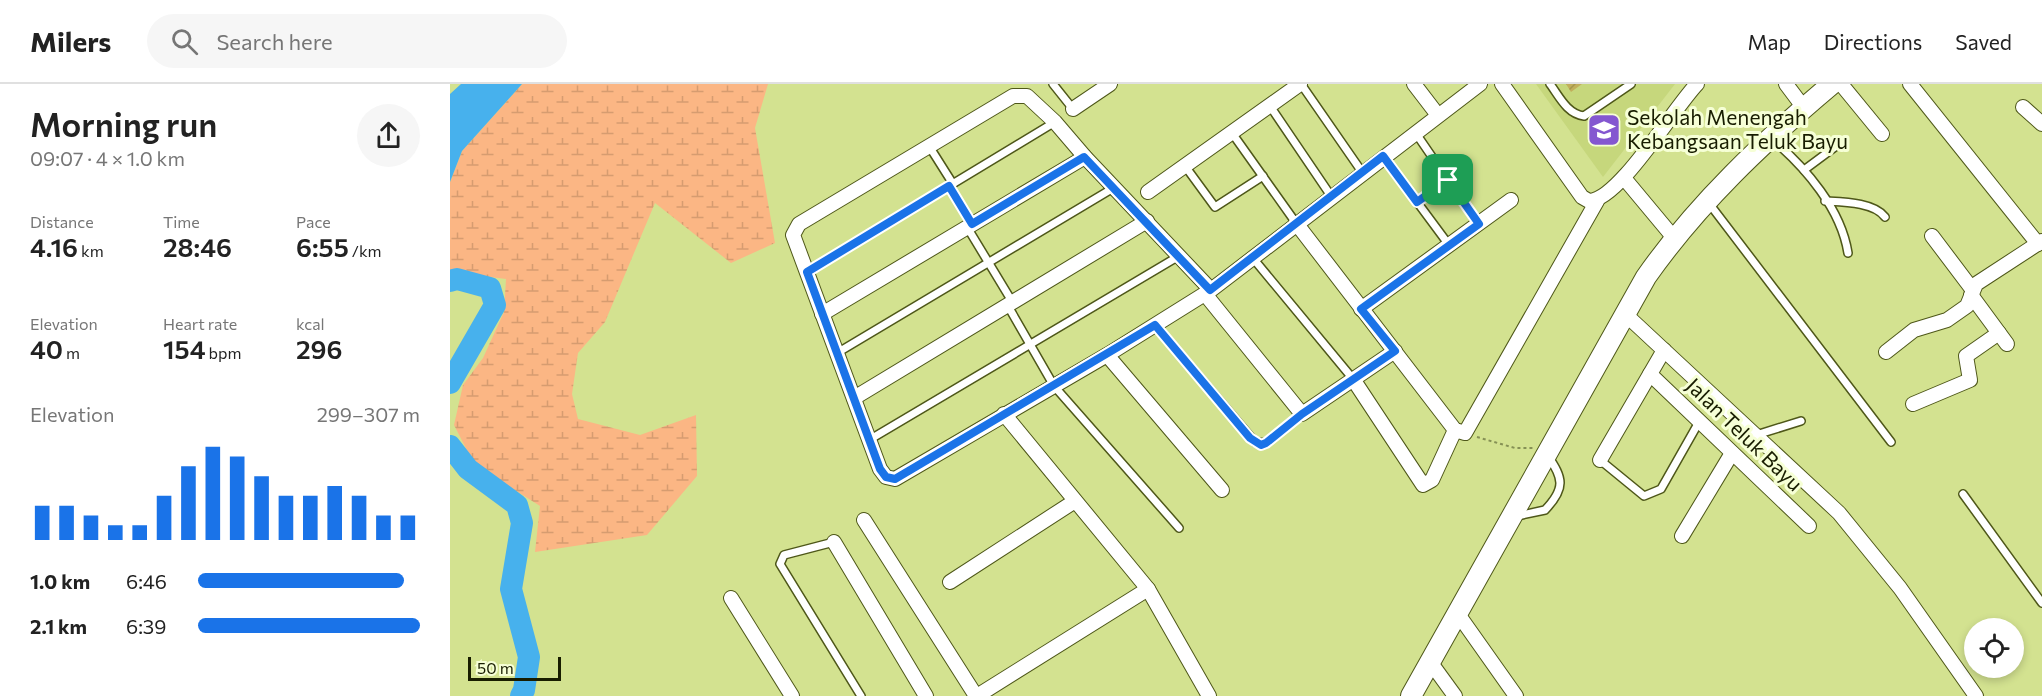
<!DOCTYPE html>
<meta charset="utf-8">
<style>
body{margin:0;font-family:Commissioner,sans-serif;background:#f6f6f6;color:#222;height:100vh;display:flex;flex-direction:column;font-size:22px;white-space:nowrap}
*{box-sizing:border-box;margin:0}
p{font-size:20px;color:#767676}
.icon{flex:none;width:33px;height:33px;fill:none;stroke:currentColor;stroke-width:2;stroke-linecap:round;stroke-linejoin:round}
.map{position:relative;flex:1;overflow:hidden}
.panel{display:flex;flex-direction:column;background:#fff;width:450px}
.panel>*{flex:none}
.buttons{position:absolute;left:1514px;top:534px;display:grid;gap:12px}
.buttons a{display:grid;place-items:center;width:60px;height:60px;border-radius:50%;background:#fff;box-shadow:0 3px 9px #0003;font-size:30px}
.scale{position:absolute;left:18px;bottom:15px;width:93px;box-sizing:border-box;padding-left:6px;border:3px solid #181d00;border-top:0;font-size:16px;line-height:21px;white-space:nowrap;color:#181d00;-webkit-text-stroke:4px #f6ffd6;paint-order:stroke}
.pin{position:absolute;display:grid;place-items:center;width:51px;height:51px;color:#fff;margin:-26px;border-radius:12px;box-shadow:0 3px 9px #0006}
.round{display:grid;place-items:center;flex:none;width:63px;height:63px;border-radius:32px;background:#f6f6f6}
.overview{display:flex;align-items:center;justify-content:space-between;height:102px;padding:0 30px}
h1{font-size:33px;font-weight:600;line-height:45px}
.figures{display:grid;grid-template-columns:repeat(3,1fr);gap:9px;height:102px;padding:6px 30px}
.figures div{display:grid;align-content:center}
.figures b{font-size:26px;font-weight:600}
.figures small{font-size:16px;font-weight:400}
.figures p{font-size:16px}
.chart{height:168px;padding:12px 30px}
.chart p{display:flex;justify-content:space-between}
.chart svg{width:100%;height:108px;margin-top:6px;stroke:#1a73e8;stroke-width:6}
ul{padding:0 30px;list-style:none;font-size:20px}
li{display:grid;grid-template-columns:96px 72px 1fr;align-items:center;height:45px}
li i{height:15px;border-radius:8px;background:#1a73e8}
header{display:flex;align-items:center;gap:36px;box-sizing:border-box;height:84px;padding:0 30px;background:#fff;border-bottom:2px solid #e0e0e0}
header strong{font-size:28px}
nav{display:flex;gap:33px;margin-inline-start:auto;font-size:21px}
.search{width:420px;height:54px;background:#f6f6f6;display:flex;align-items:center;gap:15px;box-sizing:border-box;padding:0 21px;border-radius:33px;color:#767676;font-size:22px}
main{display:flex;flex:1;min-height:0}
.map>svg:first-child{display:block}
.built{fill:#c6d77c}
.wetland{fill:url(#wetland-marsh)}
.water{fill:#47b1ed}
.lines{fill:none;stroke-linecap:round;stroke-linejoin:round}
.river{stroke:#47b1ed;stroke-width:22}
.building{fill:url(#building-hatch)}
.lane-casing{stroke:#4e5719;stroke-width:10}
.street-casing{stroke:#4e5719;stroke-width:16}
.secondary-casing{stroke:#4e5719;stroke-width:22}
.path{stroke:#869155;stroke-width:2;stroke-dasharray:3 3;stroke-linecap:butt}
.lane{stroke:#fff;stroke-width:7}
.street{stroke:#fff;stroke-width:14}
.secondary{stroke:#fff;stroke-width:20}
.route-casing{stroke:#fff;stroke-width:12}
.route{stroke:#1a73e8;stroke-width:8}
.labels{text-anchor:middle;stroke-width:6;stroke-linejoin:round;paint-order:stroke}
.poi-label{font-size:21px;fill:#181d00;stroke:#f6ffd6;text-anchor:start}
.street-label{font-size:21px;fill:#181d00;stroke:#f6ffd6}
</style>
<header>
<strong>Milers</strong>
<div class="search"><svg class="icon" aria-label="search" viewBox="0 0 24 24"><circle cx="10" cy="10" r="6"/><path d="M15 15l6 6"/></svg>Search here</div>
<nav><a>Map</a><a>Directions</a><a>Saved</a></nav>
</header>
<main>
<section class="panel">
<div class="overview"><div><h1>Morning run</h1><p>09:07 · 4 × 1.0 km</p></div><a class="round"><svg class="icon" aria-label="share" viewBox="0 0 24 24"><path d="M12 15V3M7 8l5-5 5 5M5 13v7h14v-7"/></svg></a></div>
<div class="figures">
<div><p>Distance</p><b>4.16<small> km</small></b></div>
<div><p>Time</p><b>28:46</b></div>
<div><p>Pace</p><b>6:55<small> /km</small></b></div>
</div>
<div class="figures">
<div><p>Elevation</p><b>40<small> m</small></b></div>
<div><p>Heart rate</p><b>154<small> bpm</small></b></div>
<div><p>kcal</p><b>296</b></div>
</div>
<div class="chart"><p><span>Elevation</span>299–307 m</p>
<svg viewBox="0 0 160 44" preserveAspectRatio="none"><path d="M5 44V30M15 44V30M25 44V34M35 44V38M45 44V38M55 44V26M65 44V14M75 44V6M85 44V10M95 44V18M105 44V26M115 44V26M125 44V22M135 44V26M145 44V34M155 44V34"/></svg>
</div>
<ul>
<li><b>1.0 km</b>6:46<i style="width:93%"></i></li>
<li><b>2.1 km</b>6:39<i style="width:100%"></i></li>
</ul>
</section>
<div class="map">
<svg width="1592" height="612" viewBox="0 0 1592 612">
<defs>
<pattern id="wetland-marsh" width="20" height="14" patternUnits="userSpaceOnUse" patternTransform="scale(1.5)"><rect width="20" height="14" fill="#fbb684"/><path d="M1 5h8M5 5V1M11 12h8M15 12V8" fill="none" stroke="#d69c70"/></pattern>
<pattern id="building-hatch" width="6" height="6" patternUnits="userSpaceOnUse" patternTransform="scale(1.5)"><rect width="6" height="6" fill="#c1af5b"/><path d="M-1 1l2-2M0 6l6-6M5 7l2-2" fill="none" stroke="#a5964d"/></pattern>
</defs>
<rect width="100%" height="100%" fill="#d3e290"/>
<path class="built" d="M 1086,0 L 1225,0 L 1153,93 Z"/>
<path class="wetland" d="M 72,0 L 318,0 L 305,44 L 325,159 L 281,179 L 205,119 L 155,238 L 128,269 L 122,310 L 128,335 L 190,351 L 246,331 L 247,392 L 197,451 L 85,468 L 90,422 L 24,380 L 4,341 L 13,301 L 33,274 L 54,228 L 56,195 L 0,188 L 0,98 L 12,67 Z"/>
<path class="water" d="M 11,0 L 72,0 L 12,67 L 0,98 L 0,10 Z"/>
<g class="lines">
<g class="river">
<path d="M 0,197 L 7,195 L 40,204 L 45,221 L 0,299"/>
<path d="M 0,362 L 18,385 L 67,421 L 72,439 L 61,505 L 79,573 L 74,606 L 71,612"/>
</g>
</g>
<path class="building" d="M 1116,0 L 1132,0 L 1121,8 Z"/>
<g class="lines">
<defs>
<g id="lane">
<path d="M 603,0 L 623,25"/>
<path d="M 851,0 L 912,88"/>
<path d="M 1100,0 C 1109,12 1117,30 1134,32 L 1181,0"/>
<path d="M 820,22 L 881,112"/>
<path d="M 965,48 L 1028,140"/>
<path d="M 782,49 L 846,139"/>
<path d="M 1323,56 C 1356,84 1391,125 1398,169"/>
<path d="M 479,62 L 503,100"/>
<path d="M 933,72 L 999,161"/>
<path d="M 735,82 L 765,123 L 813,92"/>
<path d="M 1354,86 L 1389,60"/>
<path d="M 499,102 L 522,140"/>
<path d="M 1375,117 C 1392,118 1424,118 1435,133"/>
<path d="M 967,118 L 998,96"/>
<path d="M 1258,118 L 1441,358"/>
<path d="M 517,143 L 563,219"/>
<path d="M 802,173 L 903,295"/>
<path d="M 357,188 L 605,38"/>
<path d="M 558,222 L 604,302 L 729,444"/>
<path d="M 705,241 L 805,358 L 816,359 L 852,330"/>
<path d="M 387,269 L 665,103"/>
<path d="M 1306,351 L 1351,337"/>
<path d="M 419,356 L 729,172"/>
<path d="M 1150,376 L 1194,412 L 1211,405 L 1249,338"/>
<path d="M 1513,410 L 1592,519"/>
<path d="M 1067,432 L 1095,426 C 1116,404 1113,394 1098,372"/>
<path d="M 384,458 L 334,471 L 330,480 L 411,612"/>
</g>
<g id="street">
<path d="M 964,0 L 987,30"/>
<path d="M 1052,0 L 1132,113 L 1139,117 C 1169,116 1223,25 1247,0"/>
<path d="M 1336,0 L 1354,24"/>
<path d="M 1391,0 L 1432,50"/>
<path d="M 1460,0 L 1588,160"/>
<path d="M 1573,23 L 1592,40"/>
<path d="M 623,25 L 660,0"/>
<path d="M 1174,94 L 1224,154"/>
<path d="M 698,108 L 850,0"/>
<path d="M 846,139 L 1005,346 L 1015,349 L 1147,117"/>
<path d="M 1482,152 L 1522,205"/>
<path d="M 761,206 L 635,73 L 605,38 L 577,12 L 563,12 L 349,140 L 343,151 L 430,385 L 436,393 L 445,395 L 657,271 L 761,206 L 1030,0"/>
<path d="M 755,210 L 852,330 L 945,267"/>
<path d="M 1521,211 L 1557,260"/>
<path d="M 911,225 L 1061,116"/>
<path d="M 1174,229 L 1389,429 L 1450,504 L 1526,612"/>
<path d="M 372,230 L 635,73"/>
<path d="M 1436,268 L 1464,246 L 1497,236 L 1517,222 L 1526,200 L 1592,157"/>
<path d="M 657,271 L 772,406"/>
<path d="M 1200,290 L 1359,442"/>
<path d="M 903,295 L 973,401 L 982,396 L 1005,346"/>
<path d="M 404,314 L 697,137"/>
<path d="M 1463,320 L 1520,296 L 1516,272 L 1549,249"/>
<path d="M 554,330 L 698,505 L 759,612"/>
<path d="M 1150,376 L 1214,266"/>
<path d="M 414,436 L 526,612"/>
<path d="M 1232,452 L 1282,369"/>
<path d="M 384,458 L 476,612"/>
<path d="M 500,498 L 625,417"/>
<path d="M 281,514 L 342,612"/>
<path d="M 1008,530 L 1066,612"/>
<path d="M 981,579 L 1005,612"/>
<path d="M 527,612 L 698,505"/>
</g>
<path id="secondary" d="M 961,612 L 1196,193 C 1248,119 1313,58 1382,0"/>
</defs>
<use href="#lane" class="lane-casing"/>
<use href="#street" class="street-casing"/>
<use href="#secondary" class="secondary-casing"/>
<path class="path" d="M 1027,353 L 1065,364 L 1083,364"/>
<use href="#lane" class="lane"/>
<use href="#street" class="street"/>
<use href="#secondary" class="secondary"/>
</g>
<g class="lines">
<defs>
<path id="route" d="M 933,72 L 967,118 L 998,96 L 1029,140 L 911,225 L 945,267 L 852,330 L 816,359 L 811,361 L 800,354 L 705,241 L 445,395 L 436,393 L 430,385 L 357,188 L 499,102 L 522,140 L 634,73 L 760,206 Z"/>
</defs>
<use href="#route" class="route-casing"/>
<use href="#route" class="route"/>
</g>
<defs>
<symbol id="school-square" viewBox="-11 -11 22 22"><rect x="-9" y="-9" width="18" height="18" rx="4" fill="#8457d0" stroke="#f6ffd6"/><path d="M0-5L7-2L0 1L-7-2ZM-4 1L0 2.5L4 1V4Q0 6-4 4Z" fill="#fff"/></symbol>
</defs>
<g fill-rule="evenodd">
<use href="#school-square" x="1135" y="27" width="38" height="38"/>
</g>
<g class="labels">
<g class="poi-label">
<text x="1177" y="41">Sekolah Menengah<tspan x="1177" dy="24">Kebangsaan Teluk Bayu</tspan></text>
</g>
<g class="street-label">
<text transform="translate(1294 351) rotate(44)" y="7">Jalan Teluk Bayu</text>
</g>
</g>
</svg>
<div class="buttons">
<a><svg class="icon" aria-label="locate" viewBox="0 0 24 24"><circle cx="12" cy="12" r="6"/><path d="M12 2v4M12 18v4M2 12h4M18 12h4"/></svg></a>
</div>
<div class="scale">50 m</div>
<div class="pin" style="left:998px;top:96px;background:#1e9e55"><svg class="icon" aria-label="arrive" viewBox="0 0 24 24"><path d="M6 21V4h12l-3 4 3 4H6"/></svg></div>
</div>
</main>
